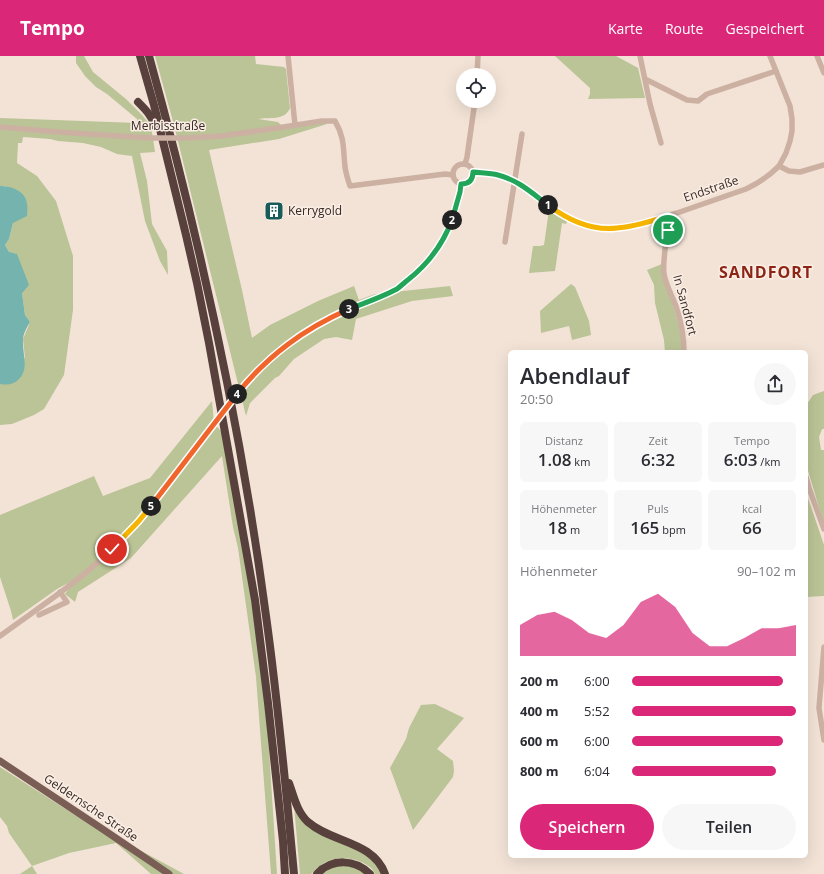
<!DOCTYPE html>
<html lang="de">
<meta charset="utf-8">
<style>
body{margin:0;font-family:"Open Sans",sans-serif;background:#f7f7f7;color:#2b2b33;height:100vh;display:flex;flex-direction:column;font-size:15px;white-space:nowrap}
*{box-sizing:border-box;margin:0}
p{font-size:13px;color:#7c7c81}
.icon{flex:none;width:22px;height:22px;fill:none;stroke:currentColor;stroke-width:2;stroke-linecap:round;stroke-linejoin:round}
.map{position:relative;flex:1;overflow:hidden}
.panel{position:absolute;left:508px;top:294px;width:300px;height:508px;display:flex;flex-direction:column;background:#fff;border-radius:6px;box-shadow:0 4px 16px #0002}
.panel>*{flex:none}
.controls{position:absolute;left:456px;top:12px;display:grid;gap:8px}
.controls a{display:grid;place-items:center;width:40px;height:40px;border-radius:50%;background:#fff;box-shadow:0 4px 16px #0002;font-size:20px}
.pin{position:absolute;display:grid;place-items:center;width:34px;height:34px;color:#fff;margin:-17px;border:2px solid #fff;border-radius:50%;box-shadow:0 1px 4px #0007}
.km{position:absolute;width:20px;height:20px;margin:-10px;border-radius:50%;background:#222;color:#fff;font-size:11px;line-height:20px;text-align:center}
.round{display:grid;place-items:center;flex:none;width:42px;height:42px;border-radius:21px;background:#f7f7f7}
.headline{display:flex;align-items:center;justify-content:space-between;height:68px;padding:0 12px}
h1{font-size:22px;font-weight:600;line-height:30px}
.figures{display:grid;grid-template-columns:repeat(3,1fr);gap:6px;height:68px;padding:4px 12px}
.figures div{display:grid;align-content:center;border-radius:6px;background:#f7f7f7;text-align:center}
.figures b{font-size:17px;font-weight:600}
.figures small{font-size:11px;font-weight:400}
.figures p{font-size:11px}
.chart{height:112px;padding:8px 12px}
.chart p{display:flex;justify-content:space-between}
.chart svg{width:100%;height:72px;margin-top:4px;fill:#db2777;opacity:.7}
.button{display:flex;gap:8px;margin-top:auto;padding:8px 12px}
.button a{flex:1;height:46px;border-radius:24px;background:#db2777;color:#fff;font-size:16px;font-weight:600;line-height:46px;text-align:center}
.button a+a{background:#f7f7f7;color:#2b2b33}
ul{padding:0 12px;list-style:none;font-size:13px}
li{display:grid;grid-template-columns:64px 48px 1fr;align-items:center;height:30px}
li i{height:10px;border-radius:5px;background:#db2777}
header{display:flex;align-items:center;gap:24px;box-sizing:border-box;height:56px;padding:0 20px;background:#db2777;color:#fff}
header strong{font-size:19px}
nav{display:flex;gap:22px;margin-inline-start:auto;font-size:14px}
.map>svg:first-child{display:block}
.green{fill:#bac496}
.water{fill:#74b3ae}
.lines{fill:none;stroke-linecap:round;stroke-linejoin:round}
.minor{stroke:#ccb1a2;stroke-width:5.5}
.major{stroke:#7a5d55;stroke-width:7}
.highway{stroke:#58413c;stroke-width:8}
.minor-bridge{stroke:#ccb1a2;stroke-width:5.5}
.split-1-casing{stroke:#fff;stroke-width:8}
.split-2-casing{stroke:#fff;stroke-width:8}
.split-3-casing{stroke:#fff;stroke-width:8}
.split-4-casing{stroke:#fff;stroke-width:8}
.split-5-casing{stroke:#fff;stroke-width:8}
.split-6-casing{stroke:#fff;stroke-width:8}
.split-1{stroke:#f5b400;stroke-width:5}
.split-2{stroke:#22a559;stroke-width:5}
.split-3{stroke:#22a559;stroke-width:5}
.split-4{stroke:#f0652b;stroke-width:5}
.split-5{stroke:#f0652b;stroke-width:5}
.split-6{stroke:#f5b400;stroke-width:5}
.labels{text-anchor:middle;stroke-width:3;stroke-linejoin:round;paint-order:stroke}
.street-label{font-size:12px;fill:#362925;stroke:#fbeee4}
.poi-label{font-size:12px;fill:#362925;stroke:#fbeee4;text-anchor:start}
.district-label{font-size:16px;font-weight:bold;letter-spacing:1px;fill:#8d2517;stroke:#fbeee4}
</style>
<header>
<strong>Tempo</strong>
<nav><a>Karte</a><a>Route</a><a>Gespeichert</a></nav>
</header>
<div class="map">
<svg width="824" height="818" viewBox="0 0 824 818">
<rect width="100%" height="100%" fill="#f3e3d7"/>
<g class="green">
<path d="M 76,0 L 84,0 L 93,16 L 126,43 L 142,59 L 151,70 L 155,96 L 140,97 L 147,125 L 152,168 L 167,195 L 168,219 L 160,205 L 145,165 L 132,100 L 117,98 L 101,91 L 83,87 L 58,85 L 50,83 L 23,81 L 22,87 L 18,87 L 17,107 L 37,120 L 56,145 L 73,200 L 73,254 L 64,319 L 44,353 L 34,359 L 12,368 L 0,369 L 0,328 L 25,302 L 23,283 L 30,266 L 25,259 L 22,237 L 9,196 L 5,189 L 9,183 L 13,167 L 6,130 L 0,130 L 0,62 L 138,67 L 137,63 L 107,38 L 96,31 L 85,20 L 76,7 Z"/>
<path d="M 155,0 L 255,0 L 256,8 L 284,11 L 286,13 L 290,52 C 285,65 268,61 258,63 L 278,66 L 281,69 L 326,66 L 327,68 L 279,83 L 209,94 L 242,234 L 252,282 L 270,269 L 318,245 L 354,230 L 359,244 L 375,238 L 450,230 L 453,240 L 412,245 L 356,263 L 352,284 L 336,281 L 324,283 L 294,303 L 279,320 L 275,322 L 250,347 L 246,360 L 174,69 Z"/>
<path d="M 555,0 L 616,0 L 638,12 L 645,42 L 588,43 L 590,38 L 590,32 Z"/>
<path d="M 549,154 L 567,165 L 566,168 L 562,167 L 555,215 L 529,217 L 533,190 L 540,190 L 544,189 Z"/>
<path d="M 662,208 L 680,274 L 683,296 L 665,296 L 664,284 L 655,247 L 654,229 L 647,214 Z"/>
<path d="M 571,228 L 575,231 L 589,265 L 591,279 L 572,284 L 569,270 L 541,277 L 540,255 Z"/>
<path d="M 824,335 L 824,373 L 822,373 L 819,381 L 821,394 L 824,394 L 824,468 L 806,408 L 806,370 L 807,348 L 813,339 L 821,336 Z"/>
<path d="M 212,345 L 214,367 L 226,381 L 243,466 L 251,543 L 266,647 L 277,818 L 271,818 L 256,621 L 238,492 L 233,471 L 222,400 L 131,502 L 78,536 L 75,546 L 65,538 L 76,523 L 57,533 L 13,564 L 11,555 L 0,521 L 0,459 L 94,420 L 103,440 L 150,422 Z"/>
<path d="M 806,436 L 824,489 L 824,540 L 806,541 Z"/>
<path d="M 435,648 L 464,662 L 437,693 L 453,705 L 454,715 L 453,721 L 413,774 L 390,712 L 406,683 L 409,672 L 421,649 Z"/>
<path d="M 0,711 L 75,759 L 184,818 L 151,818 L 116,787 L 69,797 L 32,810 L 37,818 L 20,818 L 32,810 L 9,777 L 7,770 L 0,761 Z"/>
<path d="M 294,749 L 297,756 L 370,801 L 382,818 L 375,818 C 374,816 373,814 372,813 C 361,802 339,799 326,806 C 320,809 316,813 311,818 L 300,818 Z"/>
<path d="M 335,810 C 350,810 353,810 366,818 L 322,818 Z"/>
</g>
<path class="water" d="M 0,130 C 11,130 26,135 27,148 C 28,152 27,156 27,160 L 13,167 L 9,183 L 5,189 L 9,196 L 17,198 L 29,229 L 22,237 L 25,259 L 30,266 C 27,271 23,278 23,284 C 22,298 30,313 18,324 C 12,329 7,329 0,328 Z"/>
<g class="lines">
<g class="minor">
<path d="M 288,0 L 295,69"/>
<path d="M 640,0 L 650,48 L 661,87"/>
<path d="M 770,0 L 790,50 L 792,63 L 792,75 L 790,85 L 786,97 L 779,110"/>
<path d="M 817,0 L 824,17"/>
<path d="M 477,19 L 478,0"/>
<path d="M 645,23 L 687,44 L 698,45 L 707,38 L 776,15"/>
<path d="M 0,71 L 58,76 L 150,82"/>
<path d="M 187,82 L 221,80 L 264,74 L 322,65 L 335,65 C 345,82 343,93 345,111 C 346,118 348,124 350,130 L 445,118 L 453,119"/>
<path d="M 465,108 L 467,101 L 475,45"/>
<circle cx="463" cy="118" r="10"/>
<path d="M 473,116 C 490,117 508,120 523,129 C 535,138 546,149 559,157 C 576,167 597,174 618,172 C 638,171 657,163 677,157 C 700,149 723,141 746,133 C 759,127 769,120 779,110 L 789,115 L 800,116 L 824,109"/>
<path d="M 668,160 C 669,179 662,199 664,218 C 666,229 672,240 676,250 C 681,265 684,281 684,296"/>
<path d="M 505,186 L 522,78"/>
<path d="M 241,333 C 263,309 286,286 315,270 C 335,259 355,251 376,242 C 383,239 392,236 398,232 C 403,229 406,225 410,222 C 439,198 456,165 461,128"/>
<path d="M 806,421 L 809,432 L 824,473"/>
<path d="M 39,559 L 67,546 L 60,536"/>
<path d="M 0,580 C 38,552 79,526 113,492 C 151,455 182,410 214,367"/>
<path d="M 824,591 L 819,652 L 824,684"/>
</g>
<path class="major" d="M 0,705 L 104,774 L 169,818"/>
<g class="highway">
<path d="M 140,0 L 154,49 L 186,179 L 197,227 L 209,287 L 255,544 L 268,647 L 283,785 L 285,818"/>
<path d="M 149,0 C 200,184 241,371 266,560 C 278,646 286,732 294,818"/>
<path d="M 138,46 C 145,53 152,60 155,70"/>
<path d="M 289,727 C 294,741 297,756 308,766 C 332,787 373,785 385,818"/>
<path d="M 317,818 C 332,802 355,803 370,818"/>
</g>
<g class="minor-bridge">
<path d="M 150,82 L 187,82"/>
<path d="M 214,367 L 241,333"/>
</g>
</g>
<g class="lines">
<defs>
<path id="split-1" d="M 548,149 C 568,164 592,175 617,172 C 635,171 652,165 668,160 L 668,174"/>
<path id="split-2" d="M 452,164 L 460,136 L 461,128 C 469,128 473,124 473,116 C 481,117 490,117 498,119 C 518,124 532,137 548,149"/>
<path id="split-3" d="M 349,253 C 365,247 382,241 397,233 C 401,230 405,226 409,223 C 429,207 443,188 452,164"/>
<path id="split-4" d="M 237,338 C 268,299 304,273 349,253"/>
<path id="split-5" d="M 151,450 L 237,338"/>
<path id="split-6" d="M 112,493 L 138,466 L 151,450"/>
</defs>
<use href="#split-1" class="split-1-casing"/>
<use href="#split-2" class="split-2-casing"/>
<use href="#split-3" class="split-3-casing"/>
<use href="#split-4" class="split-4-casing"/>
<use href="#split-5" class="split-5-casing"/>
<use href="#split-6" class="split-6-casing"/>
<use href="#split-1" class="split-1"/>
<use href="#split-2" class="split-2"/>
<use href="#split-3" class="split-3"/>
<use href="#split-4" class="split-4"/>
<use href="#split-5" class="split-5"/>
<use href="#split-6" class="split-6"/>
</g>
<defs>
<symbol id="building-square" viewBox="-11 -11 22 22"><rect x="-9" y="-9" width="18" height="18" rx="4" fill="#175c58" stroke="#fbeee4"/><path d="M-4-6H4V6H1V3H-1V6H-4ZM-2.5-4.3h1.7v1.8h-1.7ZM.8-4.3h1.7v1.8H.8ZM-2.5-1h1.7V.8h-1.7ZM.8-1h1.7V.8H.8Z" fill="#fff"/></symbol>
</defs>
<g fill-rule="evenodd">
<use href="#building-square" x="263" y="144" width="22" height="22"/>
</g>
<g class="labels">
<g class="street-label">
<text x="168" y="74">Merbisstraße</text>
<text transform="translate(711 133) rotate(-19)" y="4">Endstraße</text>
<text transform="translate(685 249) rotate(75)" y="4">In Sandfort</text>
<text transform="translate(91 752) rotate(34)" y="4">Geldernsche Straße</text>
</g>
<g class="poi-label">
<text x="288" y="159">Kerrygold</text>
</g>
<g class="district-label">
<text x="766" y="222">SANDFORT</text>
</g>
</g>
</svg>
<div class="controls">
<a><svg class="icon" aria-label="locate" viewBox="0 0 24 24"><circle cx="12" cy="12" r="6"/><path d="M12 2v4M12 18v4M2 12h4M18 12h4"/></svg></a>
</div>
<div class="pin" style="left:668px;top:174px;background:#1e9e55"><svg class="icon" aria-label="arrive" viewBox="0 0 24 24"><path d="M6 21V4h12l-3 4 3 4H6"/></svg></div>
<div class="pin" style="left:112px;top:493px;background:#d93025"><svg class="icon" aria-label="check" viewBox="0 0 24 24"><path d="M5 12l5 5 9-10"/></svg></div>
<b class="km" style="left:548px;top:149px">1</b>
<b class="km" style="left:452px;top:164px">2</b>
<b class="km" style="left:349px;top:253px">3</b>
<b class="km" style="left:237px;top:338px">4</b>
<b class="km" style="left:151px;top:450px">5</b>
<section class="panel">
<div class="headline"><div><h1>Abendlauf</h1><p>20:50</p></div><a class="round"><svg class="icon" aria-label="share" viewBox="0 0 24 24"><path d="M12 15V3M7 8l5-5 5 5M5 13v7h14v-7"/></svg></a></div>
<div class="figures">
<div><p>Distanz</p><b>1.08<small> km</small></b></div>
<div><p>Zeit</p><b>6:32</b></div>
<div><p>Tempo</p><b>6:03<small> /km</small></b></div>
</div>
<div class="figures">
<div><p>Höhenmeter</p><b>18<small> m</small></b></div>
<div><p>Puls</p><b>165<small> bpm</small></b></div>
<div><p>kcal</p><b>66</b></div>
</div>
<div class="chart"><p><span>Höhenmeter</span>90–102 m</p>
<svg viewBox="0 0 160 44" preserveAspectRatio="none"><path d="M0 44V25L10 19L20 17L30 22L40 30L50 33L60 25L70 11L80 6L90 14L100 30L110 38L120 38L130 33L140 27L150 27L160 25V44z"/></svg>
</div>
<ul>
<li><b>200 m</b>6:00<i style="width:92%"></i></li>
<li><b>400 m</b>5:52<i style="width:100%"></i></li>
<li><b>600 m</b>6:00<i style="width:92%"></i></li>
<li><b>800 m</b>6:04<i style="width:88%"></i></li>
</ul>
<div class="button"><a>Speichern</a><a>Teilen</a></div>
</section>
</div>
